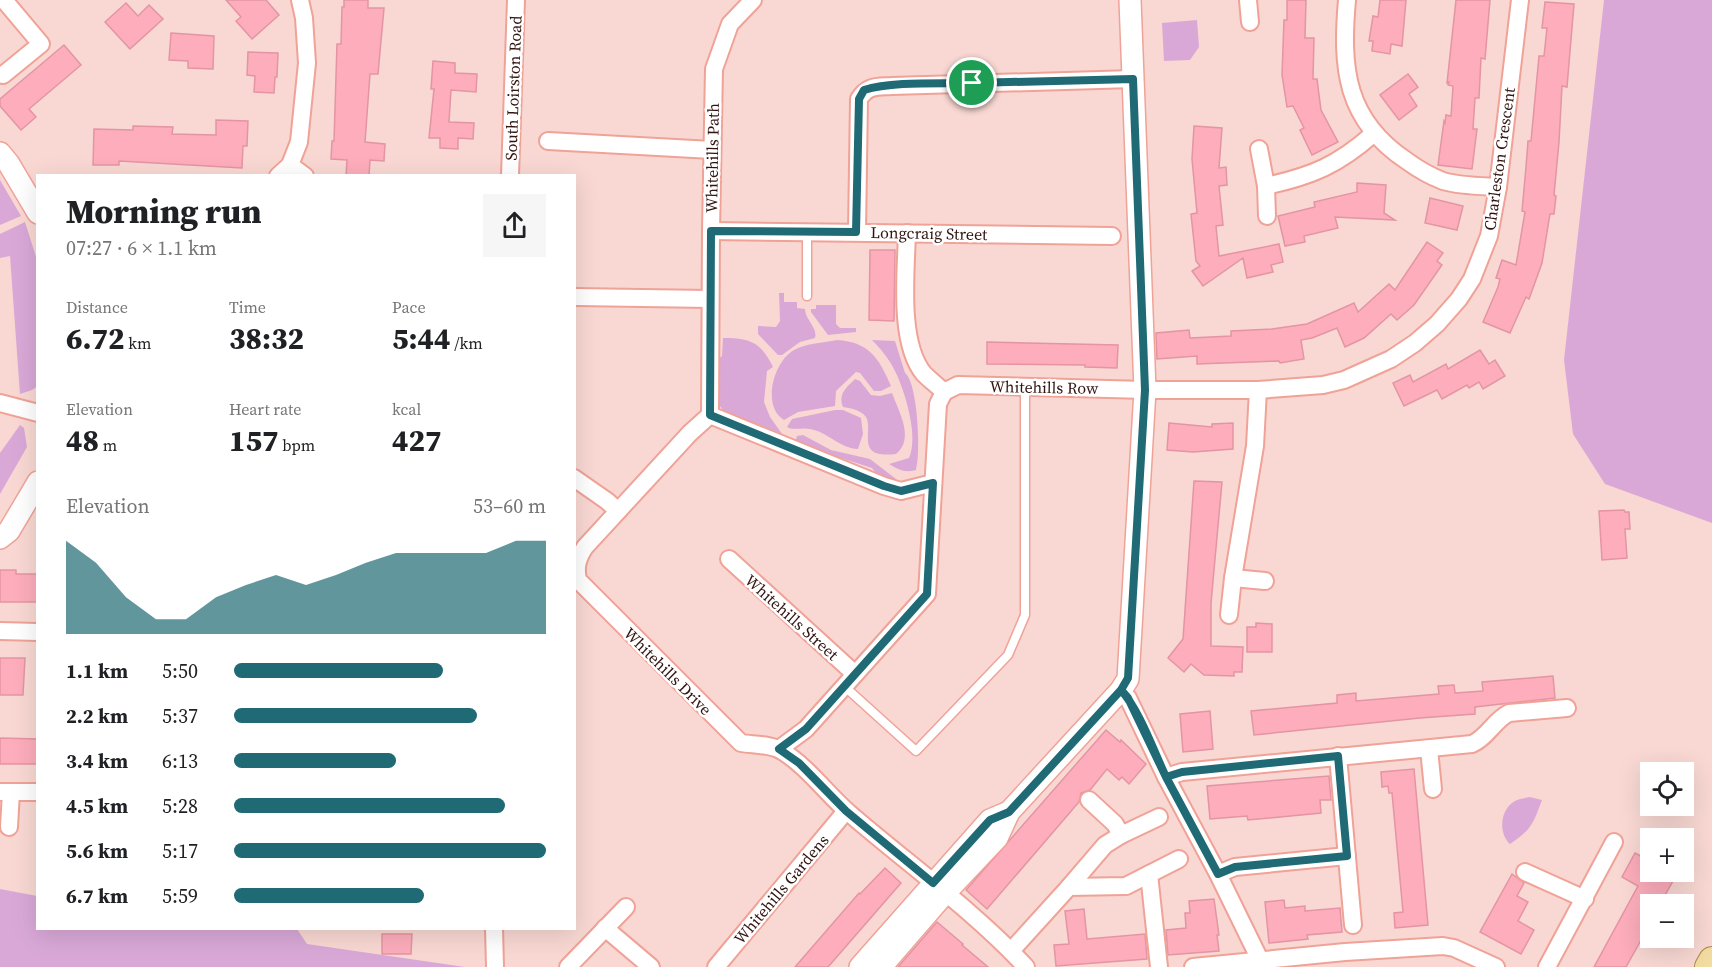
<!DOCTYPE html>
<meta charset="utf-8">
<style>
body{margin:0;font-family:"Source Serif 4",serif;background:#f6f6f6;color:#202124;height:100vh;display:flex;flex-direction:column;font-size:22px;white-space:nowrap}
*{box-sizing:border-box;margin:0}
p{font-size:20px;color:#757577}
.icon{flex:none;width:33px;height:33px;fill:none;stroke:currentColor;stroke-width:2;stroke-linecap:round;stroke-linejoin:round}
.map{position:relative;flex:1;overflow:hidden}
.side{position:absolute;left:36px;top:174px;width:540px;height:756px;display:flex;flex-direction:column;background:#fff;border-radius:0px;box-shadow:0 6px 24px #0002}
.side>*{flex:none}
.tools{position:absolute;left:1640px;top:762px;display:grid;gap:12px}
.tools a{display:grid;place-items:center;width:54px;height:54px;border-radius:0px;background:#fff;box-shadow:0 6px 24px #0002;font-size:30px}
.pin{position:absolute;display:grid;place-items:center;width:51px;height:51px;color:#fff;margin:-26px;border:3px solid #fff;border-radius:50%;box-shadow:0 2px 6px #0007}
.round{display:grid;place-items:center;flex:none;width:63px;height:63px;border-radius:0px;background:#f6f6f6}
.overview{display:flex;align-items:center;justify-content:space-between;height:102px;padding:0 30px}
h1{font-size:33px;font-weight:800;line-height:45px}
.stats{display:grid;grid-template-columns:repeat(3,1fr);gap:9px;height:102px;padding:6px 30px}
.stats div{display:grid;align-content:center}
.stats b{font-size:30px;font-weight:800}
.stats small{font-size:16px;font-weight:400}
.stats p{font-size:16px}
.chart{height:168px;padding:12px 30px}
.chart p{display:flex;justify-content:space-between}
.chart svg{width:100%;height:108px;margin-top:6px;fill:#1f6a74;opacity:.7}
ul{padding:0 30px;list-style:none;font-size:20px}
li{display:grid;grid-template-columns:96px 72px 1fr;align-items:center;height:45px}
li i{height:15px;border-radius:8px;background:#1f6a74}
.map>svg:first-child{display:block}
.green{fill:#d9a8d7}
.building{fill:#fdadbb;stroke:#e395a3;stroke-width:1.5}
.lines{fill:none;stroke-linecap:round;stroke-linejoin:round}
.service-casing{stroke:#f0a297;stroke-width:11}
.minor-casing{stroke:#f0a297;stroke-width:20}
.tertiary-casing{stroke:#f0a297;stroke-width:24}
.primary-casing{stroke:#aa8746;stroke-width:28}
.service{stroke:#fff;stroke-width:8}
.minor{stroke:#fff;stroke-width:16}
.tertiary{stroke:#fff;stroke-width:21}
.primary{stroke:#f3dca1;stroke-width:26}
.route-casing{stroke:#fff;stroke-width:12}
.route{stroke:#1f6a74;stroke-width:8}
.labels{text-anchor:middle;stroke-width:5;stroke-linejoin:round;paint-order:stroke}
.street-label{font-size:16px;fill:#301410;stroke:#fff}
</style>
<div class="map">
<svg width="1712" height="967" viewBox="0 0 1712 967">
<rect width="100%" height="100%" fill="#f9d8d3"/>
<g class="green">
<path d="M 1604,0 L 1712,0 L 1712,523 L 1605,484 L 1573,434 L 1564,360 Z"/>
<path d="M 1197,20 L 1199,47 L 1190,60 L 1164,61 L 1162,23 Z"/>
<path d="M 0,180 L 21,216 L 0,225 Z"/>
<path d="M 25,222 L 37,260 L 38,386 L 32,390 L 20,394 L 10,256 L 0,258 L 0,234 Z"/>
<path d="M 779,293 L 784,293 L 784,302 L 797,302 L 797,308 L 805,309 C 805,320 818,327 815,338 L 800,342 L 782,355 L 778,355 L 758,334 L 758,326 L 776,327 L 780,321 Z"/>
<path d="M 816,305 L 836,305 L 836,324 L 840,328 L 856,328 L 856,332 L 828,335 L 811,312 L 811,309 L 816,309 Z"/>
<path d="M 723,338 C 750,338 761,342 773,367 L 767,371 L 764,402 L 770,417 L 785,438 L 765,427 L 725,413 L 717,402 L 716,361 L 722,356 Z"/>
<path d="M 837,340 C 869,342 879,358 891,386 L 881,391 L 874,391 L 860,373 L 856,372 L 836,391 L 835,406 L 798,412 L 784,420 C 761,406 774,361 794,350 C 806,343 824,343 837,340 Z"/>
<path d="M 872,340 L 895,341 L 905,373 C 918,383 921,454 916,470 C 905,473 899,470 889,464 L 909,458 C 919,437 905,391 895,371 C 889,359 881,349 872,340 Z"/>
<path d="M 855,379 L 860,381 L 871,395 L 880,396 L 892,393 C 899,412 915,439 896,454 C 854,459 874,431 866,417 C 861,410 850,408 843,407 C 838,394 846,388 855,379 Z"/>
<path d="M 835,410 L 843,410 L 861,418 L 863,434 L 858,449 C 839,448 828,432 810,429 C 802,427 794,431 787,427 L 792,419 Z"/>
<path d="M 20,425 L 24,428 L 27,447 L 0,494 L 0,453 Z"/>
<path d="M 803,435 L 831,450 L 870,459 L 896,479 L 896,483 L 881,480 L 872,468 L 795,443 L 797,436 Z"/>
<path d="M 1530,797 L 1542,800 C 1533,824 1532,829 1510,844 C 1498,833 1500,809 1515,801 C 1519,799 1525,798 1530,797 Z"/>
<path d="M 0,889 L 37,896 L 38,928 L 297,929 L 307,944 L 465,967 L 0,967 Z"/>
</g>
<g class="building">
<path d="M 226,0 L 266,0 L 279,15 L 252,39 L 236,21 L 241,17 Z"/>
<path d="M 344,0 L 368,0 L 368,8 L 384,8 L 378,74 L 370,74 L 365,142 L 385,144 L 384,161 L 370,160 L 369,176 L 346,176 L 347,160 L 331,159 L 332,141 L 334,141 L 337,44 L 341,44 L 342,7 L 344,7 Z"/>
<path d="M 1287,0 L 1306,0 L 1305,38 L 1314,38 L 1313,79 L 1317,79 L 1321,110 L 1338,142 L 1312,155 L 1300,130 L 1304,128 L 1293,106 L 1287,107 L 1282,75 L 1284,20 L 1287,20 Z"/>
<path d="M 1380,0 L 1406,0 L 1402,46 L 1391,44 L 1390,54 L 1372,51 L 1373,41 L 1369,41 L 1373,16 L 1378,17 Z"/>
<path d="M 1456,0 L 1490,0 L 1485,59 L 1481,58 L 1479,98 L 1475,98 L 1473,129 L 1477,129 L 1472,169 L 1438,165 L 1444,121 L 1445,123 L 1446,115 L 1451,116 L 1453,86 L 1448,85 L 1449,82 L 1447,83 Z"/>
<path d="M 1545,2 L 1574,4 L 1567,87 L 1562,86 L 1559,142 L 1554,195 L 1556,196 L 1554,214 L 1550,214 L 1542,263 L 1529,299 L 1526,297 L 1510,333 L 1483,322 L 1498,287 L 1500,279 L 1496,278 L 1502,260 L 1516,265 L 1525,212 L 1522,211 L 1526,167 L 1528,141 L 1531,141 L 1539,56 L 1544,56 L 1547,28 L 1542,28 Z"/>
<path d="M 126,3 L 138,16 L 149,5 L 163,19 L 130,49 L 105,22 Z"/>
<path d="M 171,33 L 214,36 L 213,69 L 188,68 L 188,61 L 169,60 Z"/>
<path d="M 64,45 L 81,65 L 29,109 L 36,117 L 21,130 L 0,106 L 0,99 Z"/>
<path d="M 248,52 L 278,53 L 277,77 L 275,77 L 274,93 L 254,92 L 255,76 L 247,75 Z"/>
<path d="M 433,61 L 455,63 L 455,73 L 477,74 L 476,92 L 451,90 L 449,122 L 474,123 L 473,139 L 458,138 L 458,149 L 440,148 L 440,138 L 429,138 L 434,89 L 431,89 Z"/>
<path d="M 1408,74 L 1418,87 L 1409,94 L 1417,106 L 1399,120 L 1380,95 Z"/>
<path d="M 216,120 L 248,121 L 247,146 L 243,146 L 242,168 L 119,161 L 119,165 L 93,165 L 94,129 L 133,130 L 133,126 L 173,127 L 172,134 L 216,135 Z"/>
<path d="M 1194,126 L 1222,128 L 1219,168 L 1226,167 L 1227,185 L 1219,186 L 1223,225 L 1216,226 L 1219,256 L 1279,244 L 1283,262 L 1271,265 L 1273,272 L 1247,278 L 1243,258 L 1203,286 L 1192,271 L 1200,266 L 1196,261 L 1191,214 L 1197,213 L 1192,159 Z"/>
<path d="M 1357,183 L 1386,185 L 1384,213 L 1395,220 L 1335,217 L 1338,228 L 1304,236 L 1305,242 L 1285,246 L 1278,216 L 1315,207 L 1314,202 L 1357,192 Z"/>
<path d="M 1430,198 L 1463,206 L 1457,230 L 1425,223 Z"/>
<path d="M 1427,242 L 1443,253 L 1437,261 L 1442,265 L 1414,305 L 1397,320 L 1391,314 L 1364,338 L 1345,347 L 1337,328 L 1312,338 L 1301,340 L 1304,359 L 1280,363 L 1279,361 L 1197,364 L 1197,356 L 1157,359 L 1156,333 L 1189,330 L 1190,338 L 1231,336 L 1231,331 L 1272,329 L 1307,324 L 1354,303 L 1358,312 L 1389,284 L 1395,290 Z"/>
<path d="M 870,250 L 895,250 L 894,321 L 869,320 Z"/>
<path d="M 987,342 L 1118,345 L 1117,368 L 1085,367 L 1085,365 L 987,364 Z"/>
<path d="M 1480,350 L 1489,364 L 1495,360 L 1505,376 L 1483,389 L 1479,382 L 1469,388 L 1467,385 L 1442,399 L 1437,390 L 1404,406 L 1393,383 L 1410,375 L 1413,382 L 1446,364 L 1448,369 Z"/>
<path d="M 1169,423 L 1212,427 L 1212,424 L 1233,423 L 1233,449 L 1193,452 L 1167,450 Z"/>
<path d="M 1194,481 L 1222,482 L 1211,603 L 1211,646 L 1243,647 L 1242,672 L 1234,672 L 1234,676 L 1204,675 L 1191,664 L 1184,672 L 1168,658 L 1183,639 Z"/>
<path d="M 1624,510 L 1625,512 L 1629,512 L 1630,529 L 1625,529 L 1627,558 L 1602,560 L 1599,511 Z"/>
<path d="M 0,570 L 16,570 L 16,574 L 38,574 L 38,602 L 0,602 Z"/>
<path d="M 1256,623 L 1272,624 L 1272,652 L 1247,652 L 1247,627 L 1256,627 Z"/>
<path d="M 0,658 L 25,658 L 23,695 L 0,695 Z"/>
<path d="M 1553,676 L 1555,698 L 1475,707 L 1475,714 L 1420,718 L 1254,735 L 1251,711 L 1337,703 L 1337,695 L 1356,693 L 1356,701 L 1439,694 L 1438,686 L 1454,685 L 1455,693 L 1483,691 L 1482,682 Z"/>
<path d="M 1210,711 L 1213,749 L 1183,752 L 1180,714 Z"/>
<path d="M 1106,730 L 1120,742 L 1121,740 L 1146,764 L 1129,784 L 1122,777 L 1119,780 L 1107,769 L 1090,790 L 1081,793 L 1079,802 L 987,909 L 966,890 Z"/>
<path d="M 0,738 L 38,739 L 38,764 L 0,764 Z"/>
<path d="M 1414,769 L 1428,925 L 1395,928 L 1394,913 L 1403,912 L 1392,793 L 1389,793 L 1388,786 L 1382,787 L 1381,772 Z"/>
<path d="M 1329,776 L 1331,800 L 1320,800 L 1321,813 L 1248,820 L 1247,816 L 1210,819 L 1207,786 Z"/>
<path d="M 1635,853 L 1650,861 L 1650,872 L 1678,872 L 1660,904 L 1650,904 L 1650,924 L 1626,967 L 1594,967 L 1638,886 L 1622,877 Z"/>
<path d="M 885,868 L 901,883 L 828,967 L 795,967 L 859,893 L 860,894 Z"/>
<path d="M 1512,874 L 1524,883 L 1517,896 L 1528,902 L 1518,921 L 1534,930 L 1521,954 L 1480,932 Z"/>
<path d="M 1214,899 L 1219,935 L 1217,935 L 1219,951 L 1168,955 L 1166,930 L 1186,928 L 1185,913 L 1190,913 L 1189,901 Z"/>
<path d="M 1284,900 L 1285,908 L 1305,906 L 1305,911 L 1340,908 L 1342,932 L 1307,935 L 1308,939 L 1269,943 L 1265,902 Z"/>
<path d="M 1084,909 L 1087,939 L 1145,934 L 1147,959 L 1056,966 L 1054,945 L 1069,944 L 1065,911 Z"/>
<path d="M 937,922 L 963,944 L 962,945 L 988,967 L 898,967 Z"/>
<path d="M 382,934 L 412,934 L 411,954 L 382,954 Z"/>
</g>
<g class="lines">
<defs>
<g id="service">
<path d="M 807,296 L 807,232"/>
<path d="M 844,686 L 916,751 L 1008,655 L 1025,615 L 1025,387"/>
</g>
<g id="minor">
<path d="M 753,0 L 730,24 L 714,69 L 711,231 L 710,415 L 884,486 L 901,491 L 933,483"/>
<path d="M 1248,0 L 1250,22"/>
<path d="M 1347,0 C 1341,68 1345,120 1407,161 C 1418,169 1430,176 1443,181 C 1460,186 1480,186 1498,187"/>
<path d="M 3,75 L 41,44 L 4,0"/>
<path d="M 548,141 L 712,150"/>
<path d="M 1259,149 L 1266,186 L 1267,216"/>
<path d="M 290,165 L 305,176"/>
<path d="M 278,176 L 290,165 L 299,142 L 307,63 L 304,18 L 300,0"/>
<path d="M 510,176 L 516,0"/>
<path d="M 1266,186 C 1312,176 1338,165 1373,134"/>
<path d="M 711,231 L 1112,236"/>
<path d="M 857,232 L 859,99 C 868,85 877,87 892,86 L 1133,79"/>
<path d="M 907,233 C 906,272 898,343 924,374 C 930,380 938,386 944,392"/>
<path d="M 574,297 L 710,299"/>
<path d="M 944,392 L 958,385 L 1145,390 L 1258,390 L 1323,385 L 1344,380 L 1391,359 L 1415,343 L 1437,324 L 1459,299 L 1472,279 L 1489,236 L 1498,187 L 1520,0"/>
<path d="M 0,403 L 38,413"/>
<path d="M 710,415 L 690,433 L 585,547 C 578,558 575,566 578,580 L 741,743 C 753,745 771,744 782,751 C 808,767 826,793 849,813 C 908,864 973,910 1026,967"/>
<path d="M 574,478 L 607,501 L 618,511"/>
<path d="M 729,559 L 855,674"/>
<path d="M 1233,578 L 1265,581"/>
<path d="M 1229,615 L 1233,578 L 1255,446 L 1258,390"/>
<path d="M 0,631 L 38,632"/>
<path d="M 1121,690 L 1128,698 L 1166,777 L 1218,874 L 1260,960"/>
<path d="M 779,749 L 806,729 L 927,594 L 938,404 L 944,392"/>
<path d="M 1429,749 L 1433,789"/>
<path d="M 1338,756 L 1353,925"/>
<path d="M 1166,777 L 1182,772 L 1472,744 C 1488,737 1494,720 1509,713 L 1567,708"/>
<path d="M 0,792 L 38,792"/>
<path d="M 9,827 L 11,792"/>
<path d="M 1121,835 L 1159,817"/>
<path d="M 1525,872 L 1585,899"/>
<path d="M 1149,874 L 1159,967"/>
<path d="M 1218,874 L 1235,867 L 1347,856"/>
<path d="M 1069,887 L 1105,845 L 1121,835 L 1115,824 L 1089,800"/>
<path d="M 494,928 L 495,967"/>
<path d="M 605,928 L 651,967"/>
<path d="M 1011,951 L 1069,887 L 1126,886 L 1179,859"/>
<path d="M 568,967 L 626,907"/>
<path d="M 716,967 L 846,811"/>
<path d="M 1193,967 L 1345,952 L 1443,946 L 1454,948 L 1496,967"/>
<path d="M 1547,967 L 1614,842"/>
</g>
<g id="tertiary">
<path d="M 0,153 L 9,164 L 38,213"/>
<path d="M 0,538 L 9,531 L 38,482"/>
<path d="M 860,967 L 990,820 L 1009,812"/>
<path d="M 881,967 L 945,893 L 997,838 L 1009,812 L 1121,690 L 1128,679 L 1145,390 L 1130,0"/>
</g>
<path id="primary" d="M 1708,967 L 1712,960"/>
</defs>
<use href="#service" class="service-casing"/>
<use href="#minor" class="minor-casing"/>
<use href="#tertiary" class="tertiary-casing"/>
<use href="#primary" class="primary-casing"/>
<use href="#service" class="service"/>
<use href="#minor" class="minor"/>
<use href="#tertiary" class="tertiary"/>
<use href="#primary" class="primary"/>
</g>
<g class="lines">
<defs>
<path id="route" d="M 972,83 C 941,84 893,81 864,90 L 859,99 L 856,232 L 711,231 L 710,415 L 884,486 L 901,491 L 933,483 L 927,594 L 806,729 L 779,749 L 799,763 L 846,811 L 933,883 L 990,820 L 1009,812 L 1121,690 L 1128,698 L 1166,777 L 1218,874 L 1235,867 L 1347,856 L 1338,756 L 1182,772 L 1166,777 C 1154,752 1140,711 1121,690 L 1128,678 L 1145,390 L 1133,79 L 972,83"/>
</defs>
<use href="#route" class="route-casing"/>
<use href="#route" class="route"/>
</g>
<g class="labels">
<g class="street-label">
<text transform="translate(513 88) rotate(-88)" y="6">South Loirston Road</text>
<text transform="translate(712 158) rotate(-89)" y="6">Whitehills Path</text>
<text transform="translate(1499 159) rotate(-82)" y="6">Charleston Crescent</text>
<text transform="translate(929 233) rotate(1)" y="6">Longcraig Street</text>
<text transform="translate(1044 387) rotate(1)" y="6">Whitehills Row</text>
<text transform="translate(792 617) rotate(42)" y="6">Whitehills Street</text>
<text transform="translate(668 671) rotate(45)" y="6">Whitehills Drive</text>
<text transform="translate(781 889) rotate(-50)" y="6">Whitehills Gardens</text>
</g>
</g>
</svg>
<div class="tools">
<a><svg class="icon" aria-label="locate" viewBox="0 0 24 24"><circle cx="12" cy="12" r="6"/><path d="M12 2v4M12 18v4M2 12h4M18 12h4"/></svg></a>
<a>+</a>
<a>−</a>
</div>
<div class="pin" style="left:972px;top:83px;background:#1e9e55"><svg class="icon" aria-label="arrive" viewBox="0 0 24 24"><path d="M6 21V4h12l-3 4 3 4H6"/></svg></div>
<section class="side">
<div class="overview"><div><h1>Morning run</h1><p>07:27 · 6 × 1.1 km</p></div><a class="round"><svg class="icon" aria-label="share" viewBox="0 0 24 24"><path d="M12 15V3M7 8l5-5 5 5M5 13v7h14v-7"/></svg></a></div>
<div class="stats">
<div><p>Distance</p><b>6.72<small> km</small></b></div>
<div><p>Time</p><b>38:32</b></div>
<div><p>Pace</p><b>5:44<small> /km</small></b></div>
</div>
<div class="stats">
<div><p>Elevation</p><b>48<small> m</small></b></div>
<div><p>Heart rate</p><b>157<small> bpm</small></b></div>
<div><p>kcal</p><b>427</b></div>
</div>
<div class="chart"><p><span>Elevation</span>53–60 m</p>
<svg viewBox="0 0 160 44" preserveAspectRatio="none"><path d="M0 44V6L10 15L20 29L30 38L40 38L50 29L60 24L70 20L80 24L90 20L100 15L110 11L120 11L130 11L140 11L150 6L160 6V44z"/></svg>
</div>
<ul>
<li><b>1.1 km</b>5:50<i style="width:67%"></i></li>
<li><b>2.2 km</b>5:37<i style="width:78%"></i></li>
<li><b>3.4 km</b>6:13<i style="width:52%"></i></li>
<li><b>4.5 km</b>5:28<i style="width:87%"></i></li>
<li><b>5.6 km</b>5:17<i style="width:100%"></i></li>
<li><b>6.7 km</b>5:59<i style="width:61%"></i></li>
</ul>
</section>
</div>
